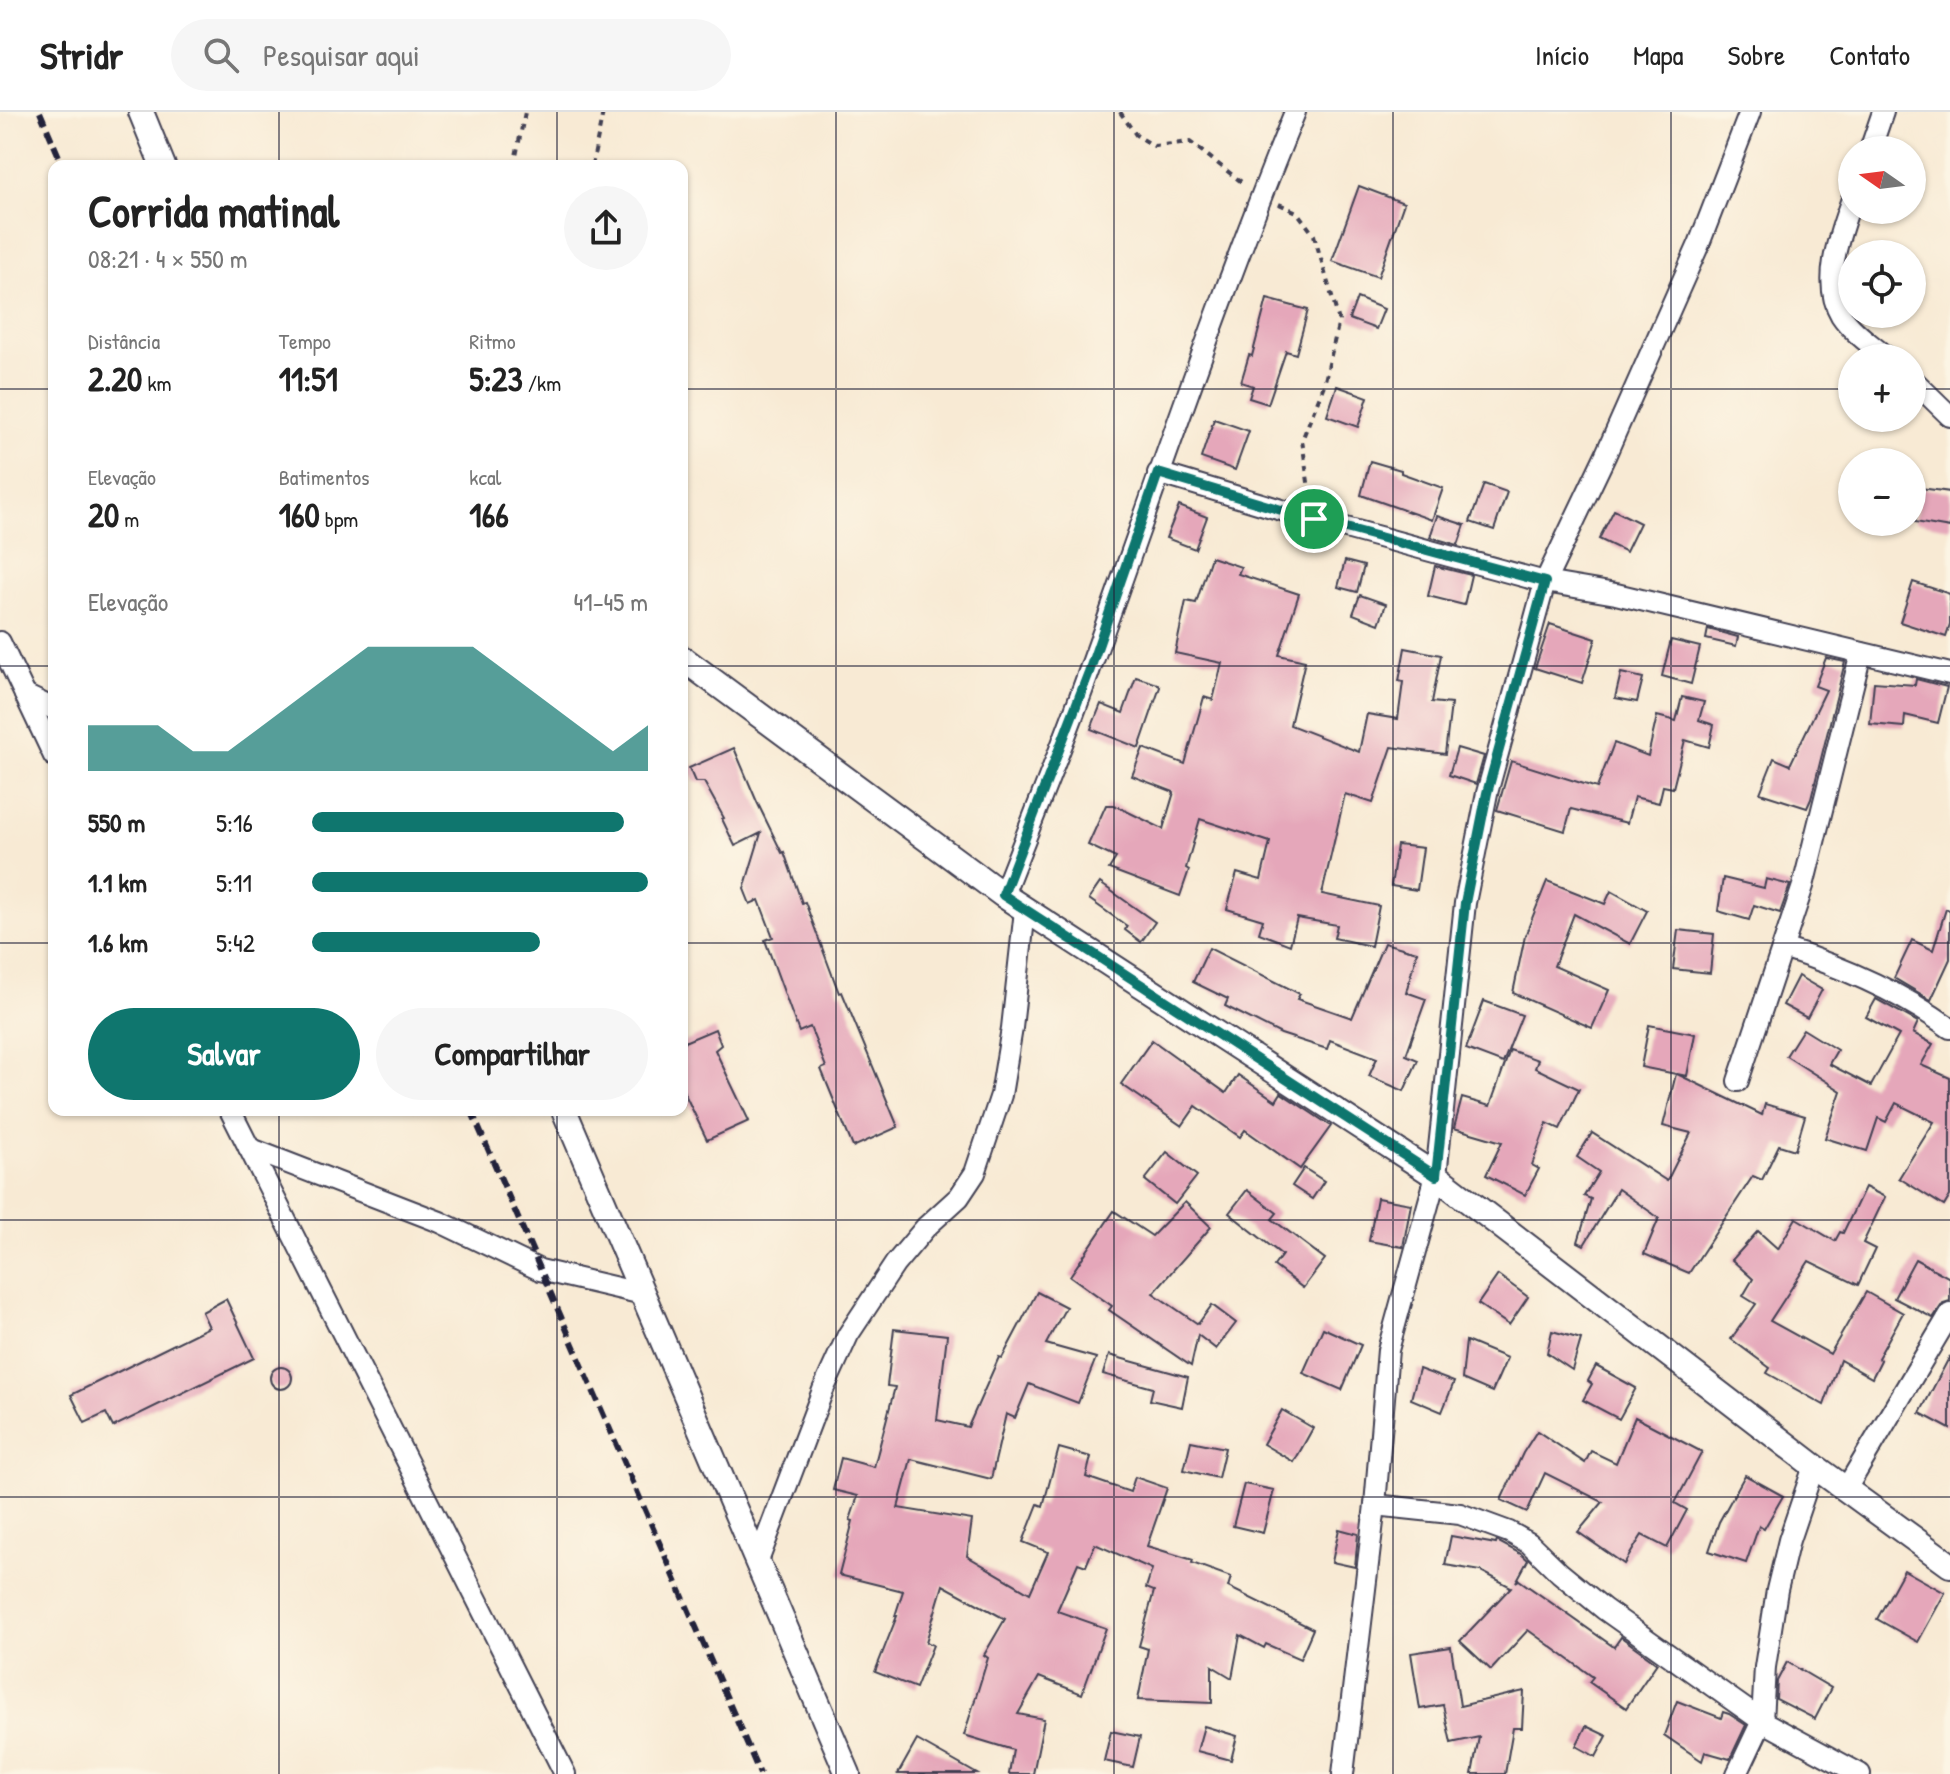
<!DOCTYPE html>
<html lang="pt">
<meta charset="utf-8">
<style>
body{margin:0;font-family:"Patrick Hand",sans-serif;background:#f6f6f6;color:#222;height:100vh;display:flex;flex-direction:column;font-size:30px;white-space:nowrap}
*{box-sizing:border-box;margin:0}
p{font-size:26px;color:#767676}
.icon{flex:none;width:44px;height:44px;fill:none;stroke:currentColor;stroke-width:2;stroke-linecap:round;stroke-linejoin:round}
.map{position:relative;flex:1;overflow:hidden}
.panel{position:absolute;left:48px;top:48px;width:640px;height:956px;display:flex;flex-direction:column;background:#fff;border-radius:16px;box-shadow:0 2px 6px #0004}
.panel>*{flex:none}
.needle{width:52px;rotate:284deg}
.tools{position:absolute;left:1838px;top:24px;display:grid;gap:16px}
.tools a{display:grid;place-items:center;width:88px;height:88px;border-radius:50%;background:#fff;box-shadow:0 2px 6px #0004;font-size:40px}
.pin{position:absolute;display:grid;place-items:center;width:68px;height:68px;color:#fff;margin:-34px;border:4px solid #fff;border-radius:50%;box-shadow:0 2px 8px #0007}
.round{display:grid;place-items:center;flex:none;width:84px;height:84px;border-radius:42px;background:#f6f6f6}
.summary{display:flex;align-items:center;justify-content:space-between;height:136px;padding:0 40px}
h1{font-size:44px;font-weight:800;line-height:60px}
.stats{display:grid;grid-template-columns:repeat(3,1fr);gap:12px;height:136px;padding:8px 40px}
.stats div{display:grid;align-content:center}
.stats b{font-size:34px;font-weight:800}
.stats small{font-size:22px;font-weight:400}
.stats p{font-size:22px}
.chart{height:224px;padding:16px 40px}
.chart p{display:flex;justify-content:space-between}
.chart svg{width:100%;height:144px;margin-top:8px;fill:#0f766e;opacity:.7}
.cta{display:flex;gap:16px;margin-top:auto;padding:16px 40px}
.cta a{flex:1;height:92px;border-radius:48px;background:#0f766e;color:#fff;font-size:32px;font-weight:800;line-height:92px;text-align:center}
.cta a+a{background:#f6f6f6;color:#222}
ul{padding:0 40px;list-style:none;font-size:26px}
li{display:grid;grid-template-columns:128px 96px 1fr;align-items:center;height:60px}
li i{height:20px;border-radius:10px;background:#0f766e}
header{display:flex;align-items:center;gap:48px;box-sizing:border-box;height:112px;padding:0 40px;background:#fff;border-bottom:2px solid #e0e0e0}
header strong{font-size:38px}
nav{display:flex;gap:44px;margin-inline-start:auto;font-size:28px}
.search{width:560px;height:72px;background:#f6f6f6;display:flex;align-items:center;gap:20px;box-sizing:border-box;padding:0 28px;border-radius:44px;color:#767676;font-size:30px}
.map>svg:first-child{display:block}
.building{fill:#e5a7ba}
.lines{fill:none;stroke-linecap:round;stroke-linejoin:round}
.minor-casing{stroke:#424052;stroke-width:24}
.tertiary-casing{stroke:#424052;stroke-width:28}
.path{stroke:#424052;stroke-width:4;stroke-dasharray:6 6;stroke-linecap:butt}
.minor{stroke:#fff;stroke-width:20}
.tertiary{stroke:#fff;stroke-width:24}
.rail{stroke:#22223b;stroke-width:6;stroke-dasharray:12 6;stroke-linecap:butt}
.route-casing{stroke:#fff;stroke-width:16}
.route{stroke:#0f766e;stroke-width:10}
.grid{fill:none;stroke:#22223b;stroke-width:2;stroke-opacity:0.55}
</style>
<header>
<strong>Stridr</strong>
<div class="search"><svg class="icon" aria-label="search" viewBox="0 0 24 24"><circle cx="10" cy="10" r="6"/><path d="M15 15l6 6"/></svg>Pesquisar aqui</div>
<nav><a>Início</a><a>Mapa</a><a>Sobre</a><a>Contato</a></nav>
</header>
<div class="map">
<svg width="1950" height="1662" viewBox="0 0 1950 1662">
<rect width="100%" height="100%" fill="#fcf5e5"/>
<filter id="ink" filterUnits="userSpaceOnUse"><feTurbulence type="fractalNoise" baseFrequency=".0125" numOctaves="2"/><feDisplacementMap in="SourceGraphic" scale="16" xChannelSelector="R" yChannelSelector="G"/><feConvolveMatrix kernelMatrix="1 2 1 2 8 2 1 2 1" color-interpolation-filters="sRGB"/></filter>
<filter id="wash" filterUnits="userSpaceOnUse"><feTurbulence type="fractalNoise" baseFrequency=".006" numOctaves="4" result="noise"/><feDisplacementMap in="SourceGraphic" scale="32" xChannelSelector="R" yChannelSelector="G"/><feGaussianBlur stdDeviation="1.8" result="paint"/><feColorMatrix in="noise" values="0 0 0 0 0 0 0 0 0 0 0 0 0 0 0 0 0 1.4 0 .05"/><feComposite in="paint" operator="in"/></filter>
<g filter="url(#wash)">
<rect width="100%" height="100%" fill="#f8ead4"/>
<g id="blocks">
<g class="building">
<path d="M 1359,74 L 1404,91 L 1378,165 L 1332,149 Z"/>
<path d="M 1357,186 L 1384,197 L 1376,217 L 1349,207 Z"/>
<path d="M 1267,187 L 1308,198 L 1296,242 L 1286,239 L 1268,292 L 1249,286 L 1253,274 L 1241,270 L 1249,243 L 1252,244 Z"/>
<path d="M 1337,274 L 1368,285 L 1358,315 L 1327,304 Z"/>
<path d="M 1214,307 L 1249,319 L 1235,358 L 1201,346 Z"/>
<path d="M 1370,349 L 1401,358 L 1401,361 L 1443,376 L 1432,408 L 1361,383 Z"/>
<path d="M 1484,372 L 1507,380 L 1494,418 L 1470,410 Z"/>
<path d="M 1920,376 L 1950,380 L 1950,416 L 1915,410 Z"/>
<path d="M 1179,394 L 1207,405 L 1195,437 L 1166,426 Z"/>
<path d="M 1614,398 L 1640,411 L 1626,440 L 1599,427 Z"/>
<path d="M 1437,404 L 1465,413 L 1458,433 L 1430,425 Z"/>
<path d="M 1211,445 L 1241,455 L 1238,462 L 1299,482 L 1279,543 L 1305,549 L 1290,613 L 1359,640 L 1367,602 L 1398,607 L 1403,570 L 1399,569 L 1405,536 L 1441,543 L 1432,590 L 1451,592 L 1445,642 L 1392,635 L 1373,691 L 1345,682 L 1322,782 L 1379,794 L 1371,834 L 1334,826 L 1337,813 L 1297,806 L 1290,833 L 1259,821 L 1263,808 L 1227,797 L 1237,761 L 1261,768 L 1270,730 L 1200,707 L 1186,756 L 1189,758 L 1180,784 L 1109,757 L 1116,746 L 1088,733 L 1106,693 L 1114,693 L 1163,717 L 1174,680 L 1132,664 L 1143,636 L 1185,652 L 1204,585 L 1213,588 L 1222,551 L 1175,541 L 1186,489 L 1196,491 Z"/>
<path d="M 1345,449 L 1364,454 L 1357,480 L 1338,475 Z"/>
<path d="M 1435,454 L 1471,463 L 1464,493 L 1428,484 Z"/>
<path d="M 1913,470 L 1950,482 L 1950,513 L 1946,525 L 1900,510 Z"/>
<path d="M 1360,483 L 1386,492 L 1379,512 L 1353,502 Z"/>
<path d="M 1550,512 L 1596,527 L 1582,571 L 1535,556 Z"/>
<path d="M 1708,517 L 1738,525 L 1736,534 L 1706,527 Z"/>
<path d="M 1671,528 L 1700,535 L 1691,572 L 1662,564 Z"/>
<path d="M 1826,546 L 1845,550 L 1811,687 L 1807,696 L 1760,681 L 1774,646 L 1790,653 L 1826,578 L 1815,574 Z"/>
<path d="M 1621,561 L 1643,566 L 1637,590 L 1615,586 Z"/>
<path d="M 1136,565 L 1158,572 L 1160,575 L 1139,636 L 1091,617 L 1101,592 L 1123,601 Z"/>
<path d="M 1916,567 L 1947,575 L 1938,611 L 1905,603 L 1904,615 L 1870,612 L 1874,570 L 1915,573 Z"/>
<path d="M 1682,585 L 1704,590 L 1699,608 L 1714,613 L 1709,635 L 1685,628 L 1673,676 L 1663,674 L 1659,691 L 1634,685 L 1627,711 L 1571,697 L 1565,719 L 1497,698 L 1511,649 L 1597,676 L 1614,631 L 1648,644 L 1657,604 L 1676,609 Z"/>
<path d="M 734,636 L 757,690 L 782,741 L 784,740 L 802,791 L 805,790 L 839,881 L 842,880 L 898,1015 L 853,1035 L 821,957 L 826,955 L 810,915 L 799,920 L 792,902 L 765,828 L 773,825 L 759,788 L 750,792 L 744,777 L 761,721 L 735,734 L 722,707 L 724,706 L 704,670 L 695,670 L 689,656 Z"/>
<path d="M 1457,636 L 1484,644 L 1476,672 L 1449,663 Z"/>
<path d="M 1397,733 L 1423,736 L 1417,778 L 1391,774 Z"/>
<path d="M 1723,766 L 1764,776 L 1766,767 L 1790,773 L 1780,801 L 1754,793 L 1749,808 L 1718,799 Z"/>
<path d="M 1547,769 L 1605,792 L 1611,779 L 1647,799 L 1630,832 L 1574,802 L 1554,854 L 1609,878 L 1592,916 L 1513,881 L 1525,824 Z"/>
<path d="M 1100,771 L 1155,810 L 1141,830 L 1125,818 L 1127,814 L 1089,787 Z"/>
<path d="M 1946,797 L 1950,798 L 1950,847 L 1931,888 L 1894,866 L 1912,828 L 1933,838 Z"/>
<path d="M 1678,818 L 1714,822 L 1710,861 L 1673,857 Z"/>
<path d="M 1384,831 L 1417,840 L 1406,880 L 1426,887 L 1406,943 L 1418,948 L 1404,979 L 1369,964 L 1377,946 L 1330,928 L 1327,937 L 1281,922 L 1225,894 L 1228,887 L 1193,870 L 1209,836 L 1300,882 L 1297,887 L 1352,906 Z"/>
<path d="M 1798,864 L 1822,878 L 1807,906 L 1783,893 Z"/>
<path d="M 1876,887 L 1918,910 L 1913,921 L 1933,932 L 1921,953 L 1950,966 L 1950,1084 L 1944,1094 L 1899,1066 L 1934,1010 L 1896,991 L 1886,1010 L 1878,1006 L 1867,1039 L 1825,1026 L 1841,979 L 1786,944 L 1803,917 L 1837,938 L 1829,952 L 1871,974 L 1899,923 L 1866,905 Z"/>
<path d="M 1484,889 L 1522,903 L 1503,951 L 1466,937 Z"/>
<path d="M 1649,913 L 1695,922 L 1687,964 L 1677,962 L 1762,1003 L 1765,992 L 1805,1004 L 1795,1038 L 1779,1033 L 1762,1068 L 1753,1064 L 1689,1161 L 1644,1142 L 1659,1106 L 1618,1077 L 1584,1133 L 1578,1130 L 1591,1087 L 1584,1084 L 1599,1060 L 1577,1045 L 1592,1021 L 1667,1069 L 1691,1021 L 1663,1014 L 1676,962 L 1641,955 Z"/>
<path d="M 715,917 L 721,933 L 715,938 L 749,1009 L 707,1028 L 682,976 L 682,931 Z"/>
<path d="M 1152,928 L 1226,981 L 1238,963 L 1276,989 L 1281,981 L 1331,1014 L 1300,1057 L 1245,1018 L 1240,1025 L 1196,994 L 1182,1014 L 1121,972 Z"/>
<path d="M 1510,938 L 1538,948 L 1535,956 L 1579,977 L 1560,1017 L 1547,1011 L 1532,1053 L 1539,1057 L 1525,1083 L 1486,1063 L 1502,1030 L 1454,1016 L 1462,986 L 1490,994 Z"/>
<path d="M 1167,1040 L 1197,1064 L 1175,1092 L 1145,1068 Z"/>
<path d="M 1304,1056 L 1324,1069 L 1312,1087 L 1292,1074 Z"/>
<path d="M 1865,1075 L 1885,1085 L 1863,1131 L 1875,1137 L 1858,1173 L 1809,1149 L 1770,1209 L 1830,1242 L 1866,1180 L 1903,1201 L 1878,1246 L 1881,1248 L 1872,1266 L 1840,1248 L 1824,1293 L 1767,1261 L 1770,1256 L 1731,1227 L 1756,1192 L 1743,1184 L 1753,1167 L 1732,1148 L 1758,1119 L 1778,1137 L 1796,1106 L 1835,1129 L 1840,1120 L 1843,1121 Z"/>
<path d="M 1247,1078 L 1277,1101 L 1272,1107 L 1325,1147 L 1303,1176 L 1274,1154 L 1282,1143 L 1229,1101 Z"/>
<path d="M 1377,1086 L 1411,1092 L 1403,1135 L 1369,1129 Z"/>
<path d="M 1185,1090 L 1211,1115 L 1153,1181 L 1198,1212 L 1212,1193 L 1236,1211 L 1216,1237 L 1198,1223 L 1191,1254 L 1109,1198 L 1112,1194 L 1070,1164 L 1114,1099 L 1152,1124 Z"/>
<path d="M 1915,1147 L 1950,1166 L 1950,1189 L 1943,1191 L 1933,1206 L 1894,1186 Z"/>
<path d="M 1498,1163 L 1528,1185 L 1509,1213 L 1478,1192 Z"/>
<path d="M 1037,1180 L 1066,1195 L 1046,1232 L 1096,1246 L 1078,1291 L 1029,1272 L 1015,1306 L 1006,1302 L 991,1367 L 911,1347 L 898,1396 L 972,1408 L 967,1444 L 1030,1481 L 1048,1440 L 1023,1430 L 1038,1392 L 1043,1394 L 1059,1336 L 1091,1345 L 1086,1365 L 1130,1380 L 1135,1365 L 1167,1376 L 1147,1434 L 1193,1448 L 1192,1451 L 1231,1465 L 1228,1475 L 1313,1517 L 1300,1547 L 1266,1532 L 1264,1536 L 1240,1523 L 1232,1566 L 1212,1554 L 1212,1591 L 1138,1588 L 1148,1537 L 1139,1534 L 1154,1479 L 1146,1476 L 1152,1457 L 1095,1432 L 1086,1454 L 1078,1451 L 1057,1499 L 1106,1516 L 1082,1582 L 1039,1565 L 1018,1602 L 1044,1607 L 1033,1662 L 1009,1662 L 1013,1638 L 964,1623 L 988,1546 L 984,1543 L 1005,1507 L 943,1473 L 926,1530 L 933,1533 L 916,1576 L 875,1560 L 897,1504 L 895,1504 L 903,1479 L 839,1463 L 853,1409 L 850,1408 L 858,1384 L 833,1378 L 841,1346 L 874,1355 L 895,1275 L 887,1274 L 894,1217 L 947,1223 L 937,1308 L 968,1315 L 999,1245 L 1002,1246 Z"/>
<path d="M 226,1187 L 254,1246 L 113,1315 L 106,1301 L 85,1311 L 71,1283 L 209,1215 L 202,1200 Z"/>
<path d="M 1323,1216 L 1361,1233 L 1342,1278 L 1303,1261 Z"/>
<path d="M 1552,1219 L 1581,1227 L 1572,1258 L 1547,1241 Z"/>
<path d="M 1466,1229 L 1507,1246 L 1492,1280 L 1462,1267 Z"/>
<path d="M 1109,1243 L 1188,1265 L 1182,1295 L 1150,1288 L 1153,1276 L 1103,1262 Z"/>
<path d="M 1950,1244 L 1950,1317 L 1920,1301 Z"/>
<path d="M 1596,1254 L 1636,1276 L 1619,1307 L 1583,1288 L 1592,1272 L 1588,1269 Z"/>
<circle cx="281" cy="1266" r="11"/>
<path d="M 1419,1257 L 1454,1270 L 1442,1300 L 1411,1287 Z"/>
<path d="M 1282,1298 L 1313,1316 L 1294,1350 L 1263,1332 Z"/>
<path d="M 1635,1305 L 1702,1340 L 1675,1391 L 1687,1398 L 1667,1436 L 1642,1423 L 1624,1452 L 1578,1420 L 1603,1390 L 1545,1361 L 1527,1400 L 1501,1388 L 1523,1341 L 1537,1319 L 1585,1351 L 1591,1339 L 1616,1351 Z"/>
<path d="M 1191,1329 L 1225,1336 L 1218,1366 L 1184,1358 Z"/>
<path d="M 1745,1363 L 1783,1384 L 1764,1417 L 1759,1414 L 1746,1451 L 1709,1439 L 1719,1410 Z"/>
<path d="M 1244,1372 L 1274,1378 L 1263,1421 L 1233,1414 Z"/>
<path d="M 1339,1417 L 1358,1422 L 1355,1455 L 1332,1450 Z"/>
<path d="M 1451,1424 L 1496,1432 L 1497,1429 L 1521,1442 L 1528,1448 L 1516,1470 L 1519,1468 L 1614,1535 L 1621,1525 L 1657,1551 L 1626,1596 L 1589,1570 L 1593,1565 L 1528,1518 L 1491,1558 L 1460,1529 L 1511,1475 L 1481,1459 L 1445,1453 Z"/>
<path d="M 1904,1458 L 1945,1481 L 1918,1530 L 1877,1507 Z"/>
<path d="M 1451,1535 L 1460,1594 L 1524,1579 L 1522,1616 L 1513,1616 L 1505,1662 L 1472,1662 L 1479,1625 L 1451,1631 L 1443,1593 L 1420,1597 L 1411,1541 Z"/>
<path d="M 1787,1550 L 1831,1576 L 1815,1607 L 1776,1587 L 1777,1569 Z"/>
<path d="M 1677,1589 L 1721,1606 L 1723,1600 L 1729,1602 L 1746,1613 L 1730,1647 L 1705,1640 L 1702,1649 L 1664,1623 Z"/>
<path d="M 1204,1614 L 1237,1624 L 1231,1648 L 1197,1639 Z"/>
<path d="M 1586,1614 L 1607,1624 L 1596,1645 L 1576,1634 Z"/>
<path d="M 1111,1619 L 1140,1625 L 1133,1655 L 1104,1649 Z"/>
<path d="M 917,1628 L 977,1662 L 898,1662 Z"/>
</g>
</g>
</g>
<g filter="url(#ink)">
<use href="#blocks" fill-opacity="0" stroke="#424052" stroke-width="2"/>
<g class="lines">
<defs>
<g id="minor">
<path d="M 1870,38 L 1883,0"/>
<path d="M 1852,87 C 1840,121 1821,170 1841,203 C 1852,220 1872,233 1887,246"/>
<path d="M 1912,267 L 1950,304"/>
<path d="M 1158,361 L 1298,403 L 1545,470 L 1616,482 L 1950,562"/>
<path d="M 0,530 L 54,644"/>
<path d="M 25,583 L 54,597"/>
<path d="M 1003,783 C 1032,708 1063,633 1090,557 C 1157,371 1220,183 1295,0"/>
<path d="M 1783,836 C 1843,855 1899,879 1950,916"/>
<path d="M 1738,969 L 1803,774 L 1861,541"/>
<path d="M 230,998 L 565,1662"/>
<path d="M 249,1036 L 440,1110 L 540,1158 L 643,1182"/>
<path d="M 1846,1377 L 1950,1202"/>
<path d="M 1375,1393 L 1460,1402 L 1509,1420 L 1529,1431 L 1560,1461 L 1604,1497 L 1762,1609 L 1860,1662"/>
<path d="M 758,1449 L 823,1278 L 848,1223 L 895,1152 L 926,1115 L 959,1085 L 975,1061 L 1001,983 L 1012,916 L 1025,798"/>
<path d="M 1343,1662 L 1375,1393 L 1388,1238 L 1436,1064 L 1465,791 L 1487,681 L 1545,470 L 1606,342 L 1699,132 L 1750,0"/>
<path d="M 1737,1662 L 1762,1609 L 1765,1555 L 1777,1478 L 1789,1428 L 1814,1354"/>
</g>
<g id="tertiary">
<path d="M 141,0 L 163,54"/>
<path d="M 682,546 L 1003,783 L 1436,1064 L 1814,1354 L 1950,1453"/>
<path d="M 564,998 L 848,1662"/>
</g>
</defs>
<use href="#minor" class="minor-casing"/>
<use href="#tertiary" class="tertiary-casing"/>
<g class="path">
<path d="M 1120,0 L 1136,23 L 1154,34 L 1190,30 L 1244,72"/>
<path d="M 514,54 L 525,0"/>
<path d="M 592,54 L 603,0"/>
<path d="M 1279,92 L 1297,100 L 1314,123 L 1339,209 L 1324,273 L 1302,328 L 1310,384"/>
</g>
<use href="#minor" class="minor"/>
<use href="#tertiary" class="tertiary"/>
<g class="rail">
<path d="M 40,0 L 63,54"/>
<path d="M 471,998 L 760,1662"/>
</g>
</g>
</g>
<g class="lines" filter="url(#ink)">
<defs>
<path id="route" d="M 1158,361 L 1298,403 L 1545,470 L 1487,681 L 1465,791 L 1436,1064 L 1003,783 L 1089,560 Z"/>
</defs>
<use href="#route" class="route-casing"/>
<use href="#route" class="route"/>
</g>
<path class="grid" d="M 279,0 L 279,54M 557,0 L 557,54M 836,0 L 836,1662M 1114,0 L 1114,1662M 1393,0 L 1393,1662M 1671,0 L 1671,1662M 0,277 L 54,277M 682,277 L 1852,277M 1912,277 L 1950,277M 0,554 L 54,554M 682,554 L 1950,554M 0,831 L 54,831M 682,831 L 1950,831M 279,998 L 279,1662M 557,998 L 557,1662M 0,1108 L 1950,1108M 0,1385 L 1950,1385"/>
</svg>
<div class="tools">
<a><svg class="needle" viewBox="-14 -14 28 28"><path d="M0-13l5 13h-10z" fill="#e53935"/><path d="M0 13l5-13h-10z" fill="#767676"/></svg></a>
<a><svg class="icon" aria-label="locate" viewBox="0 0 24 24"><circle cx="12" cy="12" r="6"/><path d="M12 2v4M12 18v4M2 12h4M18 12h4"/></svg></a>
<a>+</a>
<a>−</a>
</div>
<div class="pin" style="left:1314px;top:407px;background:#1e9e55"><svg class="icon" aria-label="arrive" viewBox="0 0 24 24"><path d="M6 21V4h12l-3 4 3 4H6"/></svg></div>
<section class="panel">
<div class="summary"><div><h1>Corrida matinal</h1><p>08:21 · 4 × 550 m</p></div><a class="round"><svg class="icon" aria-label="share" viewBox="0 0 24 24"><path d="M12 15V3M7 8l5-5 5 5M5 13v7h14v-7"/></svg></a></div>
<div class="stats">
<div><p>Distância</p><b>2.20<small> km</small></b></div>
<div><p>Tempo</p><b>11:51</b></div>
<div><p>Ritmo</p><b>5:23<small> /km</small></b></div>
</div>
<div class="stats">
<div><p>Elevação</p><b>20<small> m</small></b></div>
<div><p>Batimentos</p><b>160<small> bpm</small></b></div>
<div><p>kcal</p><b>166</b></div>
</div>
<div class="chart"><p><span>Elevação</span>41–45 m</p>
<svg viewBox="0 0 160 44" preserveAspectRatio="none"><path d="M0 44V30L10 30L20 30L30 38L40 38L50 30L60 22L70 14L80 6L90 6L100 6L110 6L120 14L130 22L140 30L150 38L160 30V44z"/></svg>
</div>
<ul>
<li><b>550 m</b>5:16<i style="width:93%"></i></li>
<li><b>1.1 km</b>5:11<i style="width:100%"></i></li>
<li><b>1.6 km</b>5:42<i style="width:68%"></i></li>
</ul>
<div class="cta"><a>Salvar</a><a>Compartilhar</a></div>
</section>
</div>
